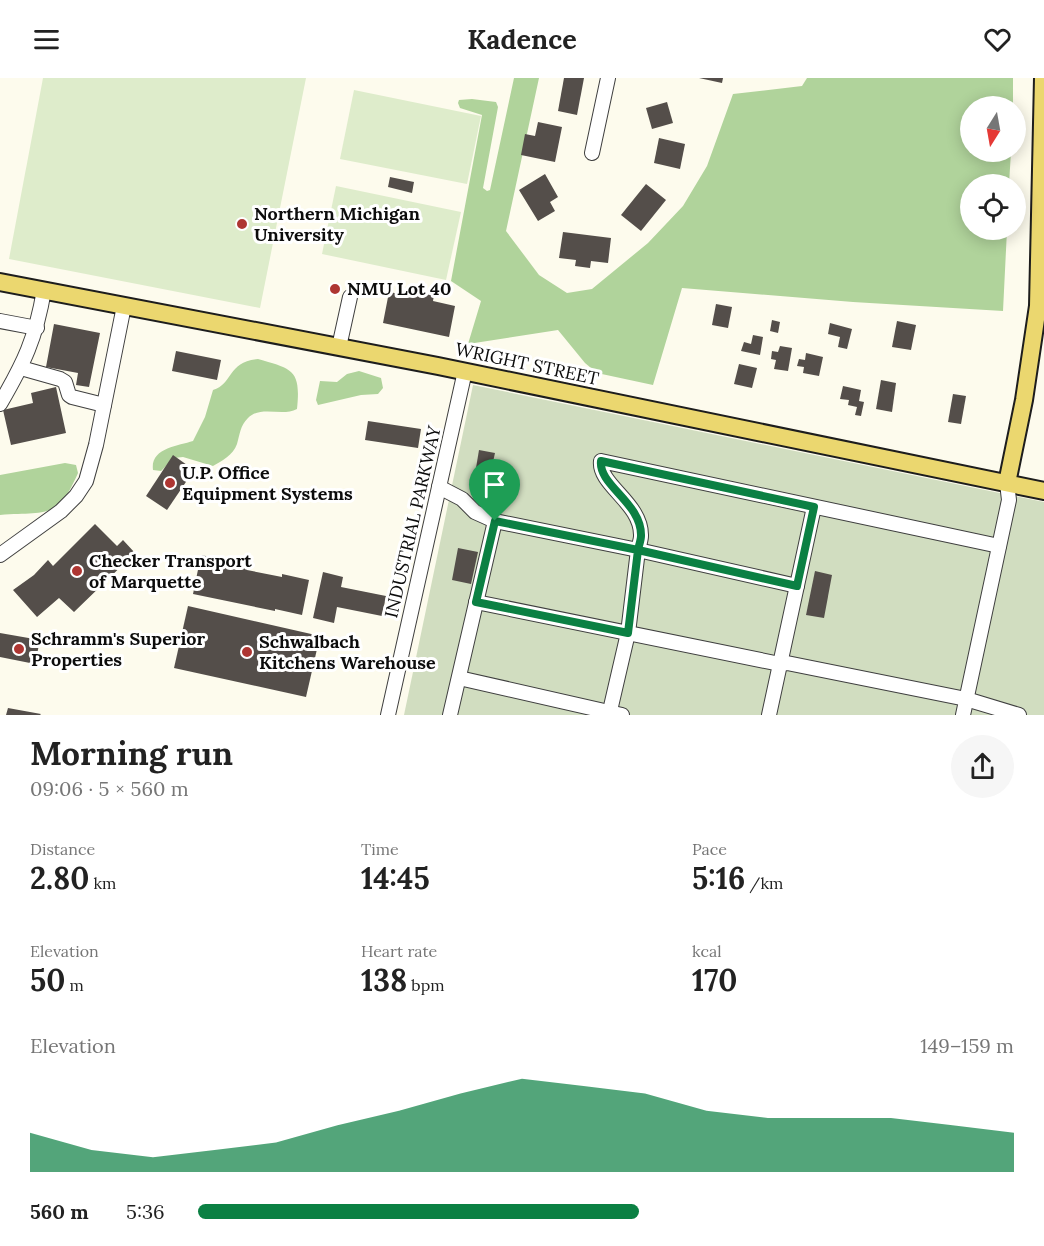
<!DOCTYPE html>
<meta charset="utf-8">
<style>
body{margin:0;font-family:Lora,serif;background:#f6f6f6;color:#222;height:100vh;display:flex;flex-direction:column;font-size:22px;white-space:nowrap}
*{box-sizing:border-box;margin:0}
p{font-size:20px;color:#767676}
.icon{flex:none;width:33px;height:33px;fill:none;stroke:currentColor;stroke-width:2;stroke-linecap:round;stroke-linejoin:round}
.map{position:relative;height:637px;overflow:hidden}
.details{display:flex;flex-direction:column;background:#fff;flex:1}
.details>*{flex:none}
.needle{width:39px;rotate:191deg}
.tools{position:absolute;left:960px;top:18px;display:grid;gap:12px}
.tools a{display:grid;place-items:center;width:66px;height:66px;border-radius:50%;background:#fff;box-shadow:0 3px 15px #0003;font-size:30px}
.pin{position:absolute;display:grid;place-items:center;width:51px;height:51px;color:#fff;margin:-62px -26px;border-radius:50% 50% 50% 0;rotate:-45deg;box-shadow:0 0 6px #0007}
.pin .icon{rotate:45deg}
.round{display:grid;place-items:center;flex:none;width:63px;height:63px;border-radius:32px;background:#f6f6f6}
.headline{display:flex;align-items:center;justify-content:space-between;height:102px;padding:0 30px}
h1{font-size:33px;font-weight:700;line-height:45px}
.stats{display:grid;grid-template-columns:repeat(3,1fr);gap:9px;height:102px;padding:6px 30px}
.stats div{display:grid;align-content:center}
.stats b{font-size:30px;font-weight:700}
.stats small{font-size:16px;font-weight:400}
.stats p{font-size:16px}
.chart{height:168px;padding:12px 30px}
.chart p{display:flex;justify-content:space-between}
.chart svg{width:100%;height:108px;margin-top:6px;fill:#0b8043;opacity:.7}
ul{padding:0 30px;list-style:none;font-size:20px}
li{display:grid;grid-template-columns:96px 72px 1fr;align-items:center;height:45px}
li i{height:15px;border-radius:8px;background:#0b8043}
header{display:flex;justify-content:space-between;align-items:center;height:78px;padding:0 30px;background:#fff;font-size:27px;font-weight:700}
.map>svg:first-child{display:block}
.forest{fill:#b0d39b}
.cemetery{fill:#d1ddc0}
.pitch{fill:#deeccb}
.building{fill:#544e4a}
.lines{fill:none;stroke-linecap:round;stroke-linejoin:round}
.minor-casing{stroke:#3f3f3f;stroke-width:16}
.major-casing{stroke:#1d1d1d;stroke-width:20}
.minor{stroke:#fff;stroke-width:14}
.major{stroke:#ebd76f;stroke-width:16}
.route-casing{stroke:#fff;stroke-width:12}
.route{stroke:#0b8043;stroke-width:8}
.poi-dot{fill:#ae3632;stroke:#fff;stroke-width:2}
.labels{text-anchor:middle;stroke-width:6;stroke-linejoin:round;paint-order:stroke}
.poi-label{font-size:18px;font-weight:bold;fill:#0c0c0c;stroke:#fff;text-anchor:start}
.street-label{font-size:18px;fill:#0c0c0c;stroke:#fff}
</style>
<header><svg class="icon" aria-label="menu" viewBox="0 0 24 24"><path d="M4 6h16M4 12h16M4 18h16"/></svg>Kadence<svg class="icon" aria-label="heart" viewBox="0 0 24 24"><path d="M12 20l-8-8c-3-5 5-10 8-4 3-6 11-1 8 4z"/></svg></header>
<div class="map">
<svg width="1044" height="637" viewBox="0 0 1044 637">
<rect width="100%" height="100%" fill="#fdfbed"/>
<g class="forest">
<path d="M 514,0 L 539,0 L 506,153 L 539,197 L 567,215 L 592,211 L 648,165 L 683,128 L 707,88 L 733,16 L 802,8 L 807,0 L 1013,0 L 1013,28 L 970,28 L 970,74 L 1011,74 L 1009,106 L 970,106 L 970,152 L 1007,152 L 1003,233 L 853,224 L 682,210 L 653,307 L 597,295 L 585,285 L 558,252 L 468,266 L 481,223 L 451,203 L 482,37 L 460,30 L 458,25 L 459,22 L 472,21 L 496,24 L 498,29 L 483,110 L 487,113 L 490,112 Z"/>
<path d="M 258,281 C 293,291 301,292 297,331 C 282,339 261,327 248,340 C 240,348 240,356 237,366 C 233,377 222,383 213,388 L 183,379 L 174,380 L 161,393 L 153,392 C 150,370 178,368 193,363 L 205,339 L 213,312 C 233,306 228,283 258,281 Z"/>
<path d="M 359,293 L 381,300 L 383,310 L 378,316 L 361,317 L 318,327 L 316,322 L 320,303 L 337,304 L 347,296 Z"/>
<path d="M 65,385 L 76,387 L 78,395 C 57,443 46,433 0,437 L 0,397 Z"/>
</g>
<path class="cemetery" d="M 473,307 L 1044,424 L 1044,637 L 404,637 Z"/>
<g class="pitch">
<path d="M 43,0 L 306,0 L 260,230 L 9,181 Z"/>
<path d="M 354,12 L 481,38 L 467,106 L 340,81 Z"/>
<path d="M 336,108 L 461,134 L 446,202 L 322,176 Z"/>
</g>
<g class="building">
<path d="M 564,0 L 584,0 L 577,37 L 558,33 Z"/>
<path d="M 699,0 L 723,0 L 722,5 Z"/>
<path d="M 667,24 L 673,45 L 652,51 L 646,30 Z"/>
<path d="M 538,44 L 562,49 L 555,84 L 521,77 L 525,56 L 535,58 Z"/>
<path d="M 659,60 L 685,66 L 680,91 L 654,85 Z"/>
<path d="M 545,96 L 558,119 L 550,124 L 555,133 L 538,143 L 519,112 Z"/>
<path d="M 390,99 L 414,104 L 412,115 L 388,109 Z"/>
<path d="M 646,106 L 666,122 L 641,153 L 621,137 Z"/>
<path d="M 563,154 L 611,160 L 608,185 L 591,183 L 590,190 L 575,188 L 576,182 L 559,180 Z"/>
<path d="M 412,213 L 434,217 L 433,223 L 455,228 L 449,259 L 383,245 L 389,214 L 411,218 Z"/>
<path d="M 716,226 L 732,229 L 728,250 L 712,247 Z"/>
<path d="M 772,242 L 780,244 L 778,255 L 770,253 Z"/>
<path d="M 897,243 L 916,247 L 911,272 L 892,269 Z"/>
<path d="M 830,245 L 852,251 L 847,271 L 838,269 L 840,259 L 828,256 Z"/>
<path d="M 54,246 L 100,255 L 89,309 L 76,307 L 78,295 L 46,289 Z"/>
<path d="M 753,257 L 763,259 L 760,277 L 741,273 L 744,264 L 751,266 Z"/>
<path d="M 780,268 L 792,270 L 788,293 L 774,291 L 776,282 L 771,281 L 772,273 L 778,274 Z"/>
<path d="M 176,273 L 221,282 L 217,302 L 172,293 Z"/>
<path d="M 806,275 L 823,279 L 819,298 L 803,295 L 804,289 L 797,288 L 799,281 L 805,282 Z"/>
<path d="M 739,286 L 757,290 L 752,310 L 734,306 Z"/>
<path d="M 881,302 L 896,305 L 892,334 L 876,331 Z"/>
<path d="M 843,308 L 861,312 L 859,323 L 864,324 L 861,338 L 855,337 L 857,329 L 848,327 L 849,322 L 840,321 Z"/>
<path d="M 56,309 L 66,355 L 11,367 L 3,332 L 33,325 L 31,315 Z"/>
<path d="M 953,316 L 966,318 L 961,346 L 948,344 Z"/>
<path d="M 368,343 L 421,351 L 418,370 L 365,362 Z"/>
<path d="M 479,372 L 495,375 L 491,393 L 476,390 Z"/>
<path d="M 173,377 L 194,392 L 167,432 L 146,418 Z"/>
<path d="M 491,414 L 504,417 L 500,435 L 487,432 Z"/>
<path d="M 95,446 L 117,468 L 123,462 L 135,475 L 74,534 L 59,520 L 37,539 L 13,512 L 34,497 L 48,482 L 53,488 Z"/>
<path d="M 458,470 L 478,474 L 471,506 L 452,502 Z"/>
<path d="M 201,477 L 248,487 L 247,492 L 282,499 L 282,496 L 309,502 L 302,537 L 275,531 L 275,533 L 193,516 Z"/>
<path d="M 815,493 L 832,497 L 824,540 L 806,537 Z"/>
<path d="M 323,494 L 343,499 L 341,509 L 386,518 L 382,538 L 337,529 L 334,545 L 313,540 Z"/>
<path d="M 188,528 L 320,558 L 306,619 L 174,590 Z"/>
<path d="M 0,555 L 40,562 L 35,586 L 0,579 Z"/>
<path d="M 8,630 L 41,636 L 40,637 L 6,637 Z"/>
</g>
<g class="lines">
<defs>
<g id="minor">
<path d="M 592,75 L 608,0"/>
<path d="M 0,243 L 37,250"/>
<path d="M 339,269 L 350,219"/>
<path d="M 21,290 L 60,301 L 65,304 L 69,317 L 72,319 L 104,327"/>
<path d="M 0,326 C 24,285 36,260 44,212"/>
<path d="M 439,409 L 462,421 L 475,434 L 495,443"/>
<path d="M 0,477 L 61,433 L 76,418 L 86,403 L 96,367 L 124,228"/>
<path d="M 476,524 L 780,586 L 787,585 L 966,621 L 1019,637"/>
<path d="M 459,600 L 622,637"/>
<path d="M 388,637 L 465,293"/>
<path d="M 450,637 L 495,443 L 638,472 C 639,467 641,462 641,458 C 642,425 598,407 601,383 L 999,468"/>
<path d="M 609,637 L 628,555 L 638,472 L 797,508"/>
<path d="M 769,637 L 814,429"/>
<path d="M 963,637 L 1009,422 L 1007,405"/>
</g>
<g id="major">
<path d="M 0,204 L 438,288 L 1044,413"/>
<path d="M 1007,405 L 1024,322 L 1038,228 L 1043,0"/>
</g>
</defs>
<use href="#minor" class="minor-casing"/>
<use href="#major" class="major-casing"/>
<use href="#minor" class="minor"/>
<use href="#major" class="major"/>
</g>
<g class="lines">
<defs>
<path id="route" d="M 495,443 L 476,524 L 628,555 L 638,472 L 797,508 L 814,429 L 601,383 C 598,407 642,425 641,458 C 641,462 639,467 638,472 L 495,443"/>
</defs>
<use href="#route" class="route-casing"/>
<use href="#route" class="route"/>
</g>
<g class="poi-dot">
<circle cx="242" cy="146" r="6"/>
<circle cx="335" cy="211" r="6"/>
<circle cx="170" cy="405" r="6"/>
<circle cx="77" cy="493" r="6"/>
<circle cx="19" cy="571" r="6"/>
<circle cx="247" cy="574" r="6"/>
</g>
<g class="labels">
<g class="poi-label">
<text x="254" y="142">Northern Michigan<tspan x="254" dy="21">University</tspan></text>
<text x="347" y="217">NMU Lot 40</text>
<text x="182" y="401">U.P. Office<tspan x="182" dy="21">Equipment Systems</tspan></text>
<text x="89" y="489">Checker Transport<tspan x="89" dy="21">of Marquette</tspan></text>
<text x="31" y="567">Schramm's Superior<tspan x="31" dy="21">Properties</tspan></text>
<text x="259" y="570">Schwalbach<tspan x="259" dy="21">Kitchens Warehouse</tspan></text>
</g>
<g class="street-label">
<text transform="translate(527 286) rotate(12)" y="6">WRIGHT STREET</text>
<text transform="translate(413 444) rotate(-77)" y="6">INDUSTRIAL PARKWAY</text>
</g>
</g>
</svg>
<div class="tools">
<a><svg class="needle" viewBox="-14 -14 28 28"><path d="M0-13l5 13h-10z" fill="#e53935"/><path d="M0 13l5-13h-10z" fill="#767676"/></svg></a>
<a><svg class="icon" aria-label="locate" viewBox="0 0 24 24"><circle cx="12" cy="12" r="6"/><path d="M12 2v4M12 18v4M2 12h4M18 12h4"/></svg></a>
</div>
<div class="pin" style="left:495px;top:443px;background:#1e9e55"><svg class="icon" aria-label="arrive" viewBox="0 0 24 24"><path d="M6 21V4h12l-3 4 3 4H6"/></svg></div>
</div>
<section class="details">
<div class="headline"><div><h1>Morning run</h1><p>09:06 · 5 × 560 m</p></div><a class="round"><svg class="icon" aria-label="share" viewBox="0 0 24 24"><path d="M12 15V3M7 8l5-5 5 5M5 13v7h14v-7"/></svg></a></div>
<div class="stats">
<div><p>Distance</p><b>2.80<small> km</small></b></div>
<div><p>Time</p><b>14:45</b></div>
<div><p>Pace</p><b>5:16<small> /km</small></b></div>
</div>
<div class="stats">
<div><p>Elevation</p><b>50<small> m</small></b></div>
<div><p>Heart rate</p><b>138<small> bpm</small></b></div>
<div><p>kcal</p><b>170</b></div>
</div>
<div class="chart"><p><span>Elevation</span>149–159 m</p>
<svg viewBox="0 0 160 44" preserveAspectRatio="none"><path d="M0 44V28L10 35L20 38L30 35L40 32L50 25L60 19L70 12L80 6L90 9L100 12L110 19L120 22L130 22L140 22L150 25L160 28V44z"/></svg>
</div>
<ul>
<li><b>560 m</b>5:36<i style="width:54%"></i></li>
</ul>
</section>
